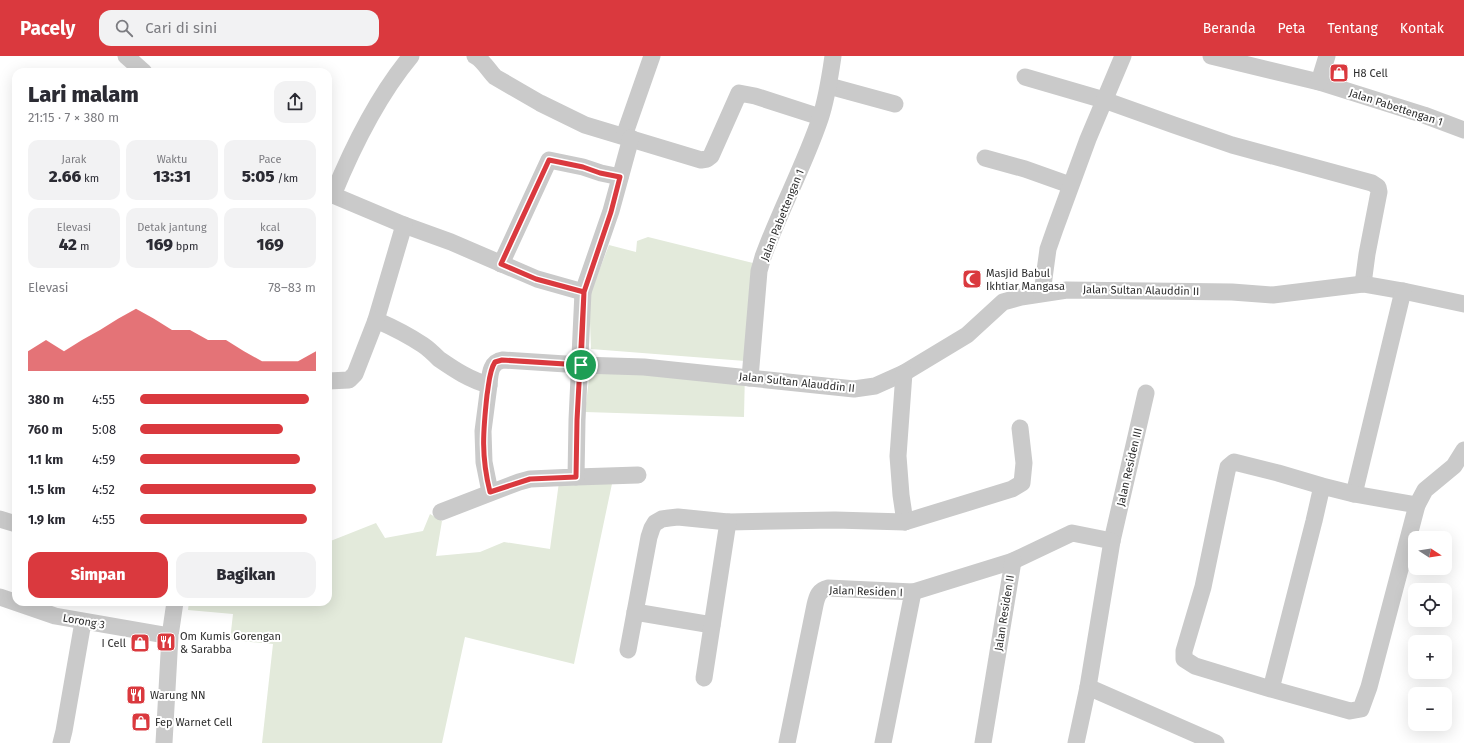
<!DOCTYPE html>
<html lang="id">
<meta charset="utf-8">
<style>
body{margin:0;font-family:"Fira Sans",sans-serif;background:#f2f2f3;color:#2b2b33;height:100vh;display:flex;flex-direction:column;font-size:15px;white-space:nowrap}
*{box-sizing:border-box;margin:0}
p{font-size:13px;color:#7c7c81}
.icon{flex:none;width:22px;height:22px;fill:none;stroke:currentColor;stroke-width:2;stroke-linecap:round;stroke-linejoin:round}
.map{position:relative;flex:1;overflow:hidden}
.side{position:absolute;left:12px;top:12px;width:320px;height:538px;display:flex;flex-direction:column;background:#fff;border-radius:12px;box-shadow:0 4px 16px #0002}
.side>*{flex:none}
.needle{width:26px;rotate:102deg}
.tools{position:absolute;left:1408px;top:475px;display:grid;gap:8px}
.tools a{display:grid;place-items:center;width:44px;height:44px;border-radius:8px;background:#fff;box-shadow:0 4px 16px #0002;font-size:20px}
.pin{position:absolute;display:grid;place-items:center;width:34px;height:34px;color:#fff;margin:-17px;border:2px solid #fff;border-radius:50%;box-shadow:0 1px 4px #0007}
.round{display:grid;place-items:center;flex:none;width:42px;height:42px;border-radius:12px;background:#f2f2f3}
.headline{display:flex;align-items:center;justify-content:space-between;height:68px;padding:0 16px}
h1{font-size:22px;font-weight:800;line-height:30px}
.metrics{display:grid;grid-template-columns:repeat(3,1fr);gap:6px;height:68px;padding:4px 16px}
.metrics div{display:grid;align-content:center;border-radius:10px;background:#f2f2f3;text-align:center}
.metrics b{font-size:17px;font-weight:800}
.metrics small{font-size:11px;font-weight:400}
.metrics p{font-size:11px}
.chart{height:112px;padding:8px 16px}
.chart p{display:flex;justify-content:space-between}
.chart svg{width:100%;height:72px;margin-top:4px;fill:#da393e;opacity:.7}
.primary-button{display:flex;gap:8px;margin-top:auto;padding:8px 16px}
.primary-button a{flex:1;height:46px;border-radius:12px;background:#da393e;color:#fff;font-size:16px;font-weight:800;line-height:46px;text-align:center}
.primary-button a+a{background:#f2f2f3;color:#2b2b33}
ul{padding:0 16px;list-style:none;font-size:13px}
li{display:grid;grid-template-columns:64px 48px 1fr;align-items:center;height:30px}
li i{height:10px;border-radius:5px;background:#da393e}
header{display:flex;align-items:center;gap:24px;box-sizing:border-box;height:56px;padding:0 20px;background:#da393e;color:#fff}
header strong{font-size:19px}
nav{display:flex;gap:22px;margin-inline-start:auto;font-size:14px}
.search{width:280px;height:36px;background:#f2f2f3;display:flex;align-items:center;gap:10px;box-sizing:border-box;padding:0 14px;border-radius:12px;color:#7c7c81;font-size:15px}
.map>svg:first-child{display:block}
.green{fill:#e3eadb}
.lines{fill:none;stroke-linecap:round;stroke-linejoin:round}
.street{stroke:#cacaca;stroke-width:17}
.route-casing{stroke:#fff;stroke-width:8}
.route{stroke:#da393e;stroke-width:5}
.labels{text-anchor:middle;stroke-width:4;stroke-linejoin:round;paint-order:stroke}
.poi-label{font-size:11px;fill:#2d2d2d;stroke:#fff;text-anchor:start}
.street-label{font-size:11px;fill:#2d2d2d;stroke:#fff}
</style>
<header>
<strong>Pacely</strong>
<div class="search"><svg class="icon" aria-label="search" viewBox="0 0 24 24"><circle cx="10" cy="10" r="6"/><path d="M15 15l6 6"/></svg>Cari di sini</div>
<nav><a>Beranda</a><a>Peta</a><a>Tentang</a><a>Kontak</a></nav>
</header>
<div class="map">
<svg width="1464" height="687" viewBox="0 0 1464 687">
<rect width="100%" height="100%" fill="#fff"/>
<g class="green">
<path d="M 648,181 L 753,207 L 745,305 L 591,293 L 589,241 L 609,189 L 636,196 L 637,185 Z"/>
<path d="M 591,306 L 745,314 L 744,361 L 585,356 Z"/>
<path d="M 613,423 L 574,608 L 465,581 L 442,687 L 262,687 L 273,588 L 230,584 L 233,558 L 188,554 L 189,546 L 328,546 L 328,486 L 376,467 L 385,482 L 423,475 L 430,458 L 442,465 L 436,500 L 480,496 L 504,486 L 550,493 L 559,426 Z"/>
</g>
<g class="lines">
<g class="street">
<path d="M 126,0 L 144,16"/>
<path d="M 475,0 C 483,4 489,15 495,21 L 540,47 L 585,69 L 701,104 L 707,103 L 711,100 L 739,37 L 755,40 L 820,61"/>
<path d="M 1211,0 L 1319,26 L 1424,59 L 1464,74"/>
<path d="M 1025,21 L 1104,44 L 1174,69 L 1232,89 L 1372,127 L 1378,131 L 1379,136 L 1367,198 L 1363,228"/>
<path d="M 1319,26 L 1327,0"/>
<path d="M 829,30 L 895,48"/>
<path d="M 624,80 L 652,0"/>
<path d="M 985,102 L 1025,113 L 1070,129"/>
<path d="M 328,137 L 404,169 L 451,186 L 537,223 L 583,236"/>
<path d="M 333,139 C 353,90 377,41 411,0"/>
<path d="M 404,169 L 376,264 C 392,271 408,279 423,289 C 429,293 434,298 439,303 C 455,314 470,324 489,329 C 490,318 490,306 503,304 L 581,309 L 644,311 L 854,333 L 875,330 L 904,317 L 967,279 L 1003,246 L 1021,241 L 1067,234 L 1232,236 L 1273,239 L 1363,228 L 1403,235 L 1464,248"/>
<path d="M 501,208 L 549,104 L 583,111 L 601,117 L 620,121"/>
<path d="M 1042,237 L 1048,193 L 1055,173 L 1088,83 L 1123,0"/>
<path d="M 904,317 L 898,400 L 901,439 L 905,466"/>
<path d="M 750,322 L 759,215 L 763,201 C 780,154 804,110 820,63 C 827,42 830,21 833,0"/>
<path d="M 328,325 L 349,324 L 355,318 L 376,264"/>
<path d="M 489,329 L 483,375 L 484,406 L 490,436"/>
<path d="M 576,421 L 638,419"/>
<path d="M 1354,438 L 1403,235"/>
<path d="M 1417,449 L 1425,434 L 1454,410 L 1464,394"/>
<path d="M 441,456 L 519,426 L 530,423 L 576,421 L 577,364 L 583,236 L 611,155 L 631,82"/>
<path d="M 0,463 L 16,468"/>
<path d="M 1112,485 L 1146,337"/>
<path d="M 0,541 L 55,560 L 170,580"/>
<path d="M 635,556 L 712,569"/>
<path d="M 628,594 L 649,481 L 652,472 L 655,467 L 662,463 L 669,462 L 678,461 L 728,466 L 835,464 L 905,466 L 1012,433 L 1022,427 L 1024,407 L 1020,372"/>
<path d="M 704,622 L 728,466"/>
<path d="M 1271,633 L 1314,465 L 1322,430 L 1354,438 L 1417,449 L 1369,631 L 1361,653 L 1350,655 L 1271,633 L 1195,610 L 1184,603 L 1184,595 L 1203,531 L 1226,420 L 1228,411 L 1234,406 L 1278,417 L 1322,430"/>
<path d="M 61,687 L 64,675 L 83,566"/>
<path d="M 164,687 L 170,580 L 175,546"/>
<path d="M 787,687 L 815,549 C 817,540 819,534 828,532 L 913,536 L 1013,505 L 1072,477 L 1112,485 L 1088,631"/>
<path d="M 883,687 L 913,536"/>
<path d="M 983,687 L 1013,505"/>
<path d="M 1076,687 L 1088,631 L 1216,687"/>
</g>
</g>
<g class="lines">
<defs>
<path id="route" d="M 581,309 L 584,236 L 536,223 L 501,208 L 549,104 L 583,111 L 600,117 L 620,121 L 611,156 L 584,236 L 577,364 L 576,421 L 530,423 L 490,436 C 481,400 483,376 487,339 C 489,328 489,315 495,306 L 502,304 L 581,309"/>
</defs>
<use href="#route" class="route-casing"/>
<use href="#route" class="route"/>
</g>
<defs>
<symbol id="shop-square" viewBox="-11 -11 22 22"><rect x="-9" y="-9" width="18" height="18" rx="4" fill="#da393e" stroke="#fff"/><path d="M-5-2.5h2.3a2.7 3.5 0 0 1 5.4 0H5L5.5 6h-11ZM-1.5-2.5h3a1.5 2.3 0 0 0-3 0Z" fill="#fff"/></symbol>
<symbol id="mosque-square" viewBox="-11 -11 22 22"><rect x="-9" y="-9" width="18" height="18" rx="4" fill="#da393e" stroke="#fff"/><path d="M3.5-4.9A6 6 0 1 0 3.5 4.9A5 5 0 1 1 3.5-4.9Z" fill="#fff"/></symbol>
<symbol id="restaurant-square" viewBox="-11 -11 22 22"><rect x="-9" y="-9" width="18" height="18" rx="4" fill="#da393e" stroke="#fff"/><path d="M-5-6h1v4h1v-4h1v4h1v-4h1v5L-1.5 .5V6h-2V.5L-5-1ZM5-6V6H3V1.5H1.5Q1.5-4 5-6Z" fill="#fff"/></symbol>
</defs>
<g fill-rule="evenodd">
<use href="#shop-square" x="1328" y="6" width="22" height="22"/>
<use href="#mosque-square" x="961" y="212" width="22" height="22"/>
<use href="#restaurant-square" x="155" y="575" width="22" height="22"/>
<use href="#shop-square" x="129" y="576" width="22" height="22"/>
<use href="#restaurant-square" x="125" y="628" width="22" height="22"/>
<use href="#shop-square" x="130" y="655" width="22" height="22"/>
</g>
<g class="labels">
<g class="poi-label">
<text x="1353" y="21">H8 Cell</text>
<text x="986" y="221">Masjid Babul<tspan x="986" dy="13">Ikhtiar Mangasa</tspan></text>
<text x="180" y="584">Om Kumis Gorengan<tspan x="180" dy="13">&amp; Sarabba</tspan></text>
<text x="126" y="591" text-anchor="end">I Cell</text>
<text x="150" y="643">Warung NN</text>
<text x="155" y="670">Fep Warnet Cell</text>
</g>
<g class="street-label">
<text transform="translate(1396 51) rotate(18)" y="4">Jalan Pabettengan 1</text>
<text transform="translate(782 159) rotate(-68)" y="4">Jalan Pabettengan 1</text>
<text transform="translate(1141 234) rotate(1)" y="4">Jalan Sultan Alauddin II</text>
<text transform="translate(797 326) rotate(6)" y="4">Jalan Sultan Alauddin II</text>
<text transform="translate(1129 411) rotate(-77)" y="4">Jalan Residen III</text>
<text transform="translate(866 535) rotate(2)" y="4">Jalan Residen I</text>
<text transform="translate(1004 557) rotate(-81)" y="4">Jalan Residen II</text>
<text transform="translate(84 565) rotate(10)" y="4">Lorong 3</text>
</g>
</g>
</svg>
<div class="tools">
<a><svg class="needle" viewBox="-14 -14 28 28"><path d="M0-13l5 13h-10z" fill="#e53935"/><path d="M0 13l5-13h-10z" fill="#7c7c81"/></svg></a>
<a><svg class="icon" aria-label="locate" viewBox="0 0 24 24"><circle cx="12" cy="12" r="6"/><path d="M12 2v4M12 18v4M2 12h4M18 12h4"/></svg></a>
<a>+</a>
<a>−</a>
</div>
<div class="pin" style="left:581px;top:309px;background:#1e9e55"><svg class="icon" aria-label="arrive" viewBox="0 0 24 24"><path d="M6 21V4h12l-3 4 3 4H6"/></svg></div>
<section class="side">
<div class="headline"><div><h1>Lari malam</h1><p>21:15 · 7 × 380 m</p></div><a class="round"><svg class="icon" aria-label="share" viewBox="0 0 24 24"><path d="M12 15V3M7 8l5-5 5 5M5 13v7h14v-7"/></svg></a></div>
<div class="metrics">
<div><p>Jarak</p><b>2.66<small> km</small></b></div>
<div><p>Waktu</p><b>13:31</b></div>
<div><p>Pace</p><b>5:05<small> /km</small></b></div>
</div>
<div class="metrics">
<div><p>Elevasi</p><b>42<small> m</small></b></div>
<div><p>Detak jantung</p><b>169<small> bpm</small></b></div>
<div><p>kcal</p><b>169</b></div>
</div>
<div class="chart"><p><span>Elevasi</span>78–83 m</p>
<svg viewBox="0 0 160 44" preserveAspectRatio="none"><path d="M0 44V32L10 25L20 32L30 25L40 19L50 12L60 6L70 12L80 19L90 19L100 25L110 25L120 32L130 38L140 38L150 38L160 32V44z"/></svg>
</div>
<ul>
<li><b>380 m</b>4:55<i style="width:96%"></i></li>
<li><b>760 m</b>5:08<i style="width:81%"></i></li>
<li><b>1.1 km</b>4:59<i style="width:91%"></i></li>
<li><b>1.5 km</b>4:52<i style="width:100%"></i></li>
<li><b>1.9 km</b>4:55<i style="width:95%"></i></li>
</ul>
<div class="primary-button"><a>Simpan</a><a>Bagikan</a></div>
</section>
</div>
